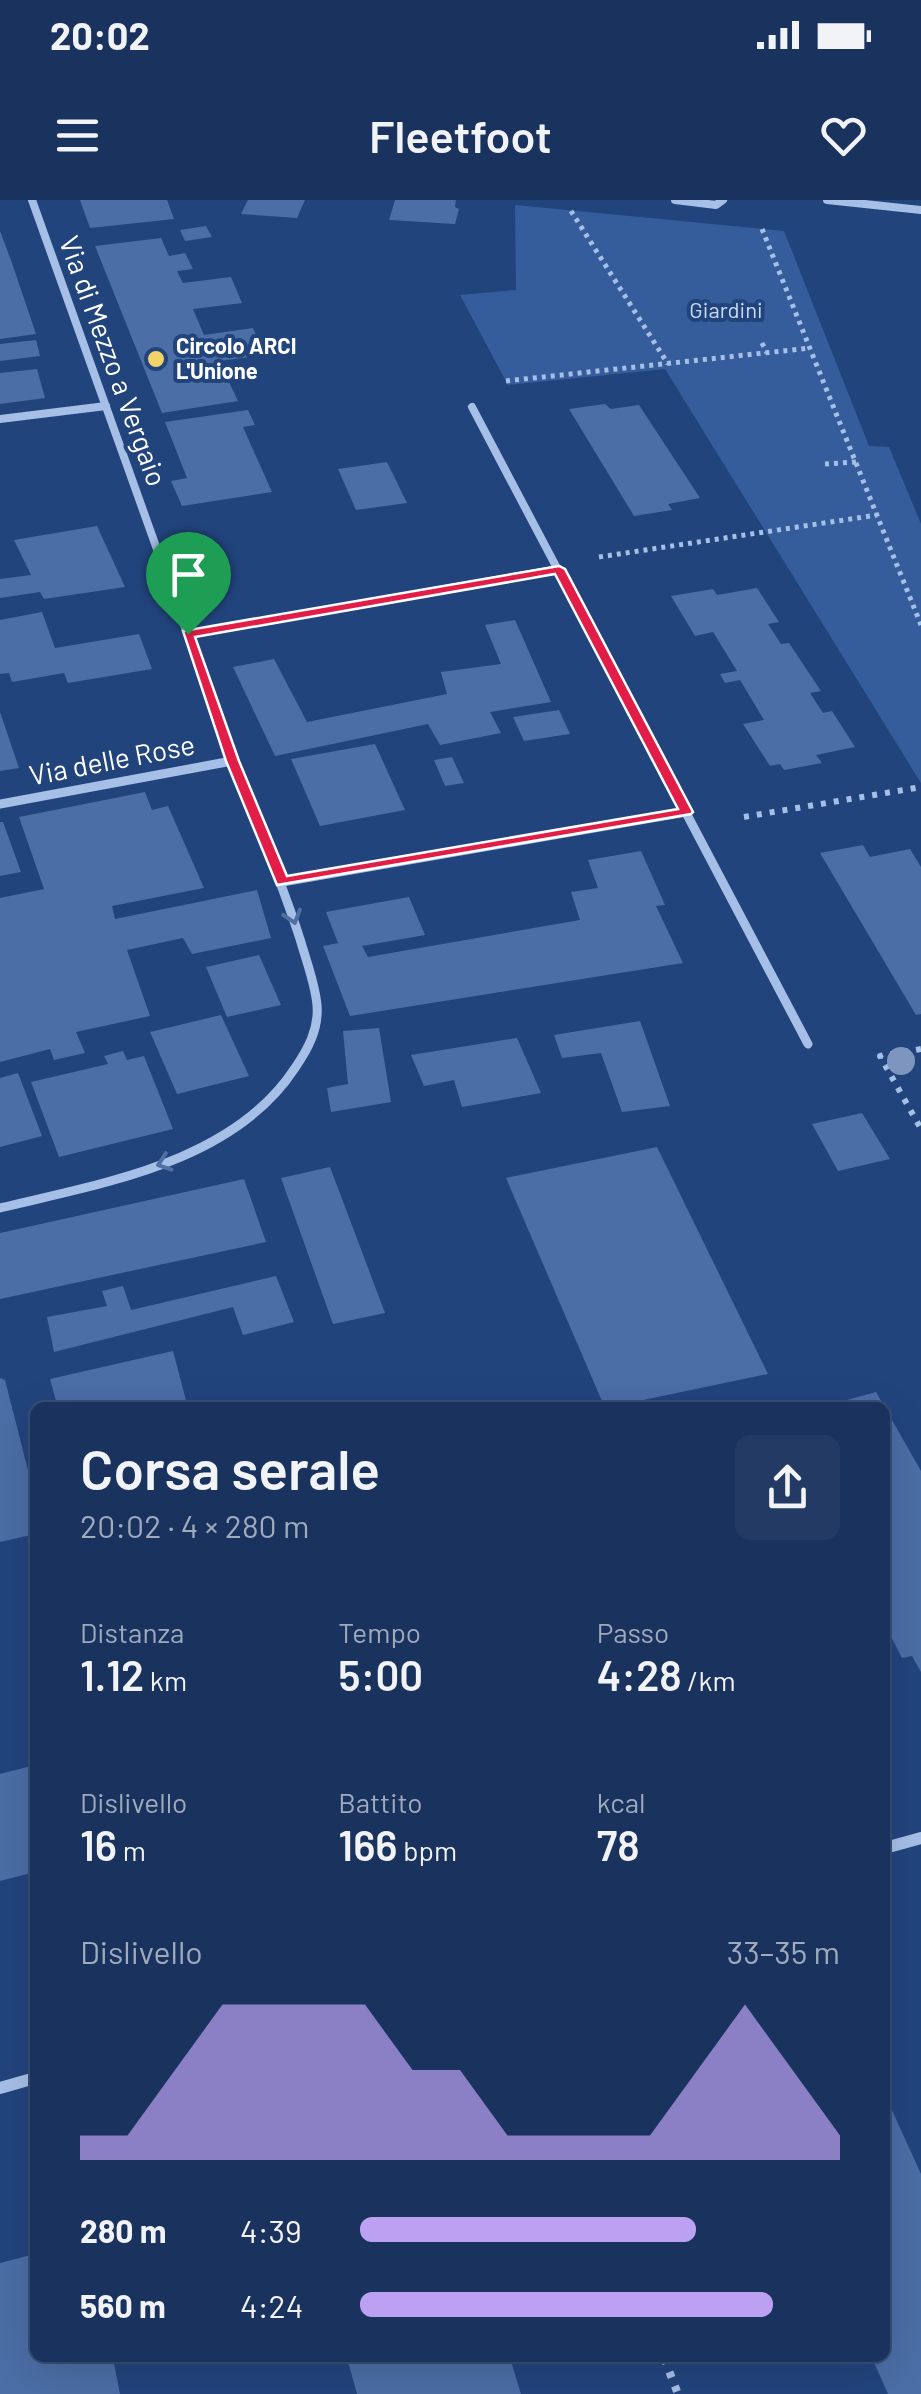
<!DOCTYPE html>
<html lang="it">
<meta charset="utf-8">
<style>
body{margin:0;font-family:Barlow,sans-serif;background:#233b64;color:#f1f3f6;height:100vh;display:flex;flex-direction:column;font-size:38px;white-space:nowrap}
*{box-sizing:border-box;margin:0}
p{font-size:32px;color:#9faabc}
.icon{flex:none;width:55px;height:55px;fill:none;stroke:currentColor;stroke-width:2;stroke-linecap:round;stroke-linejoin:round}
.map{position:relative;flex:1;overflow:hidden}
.drawer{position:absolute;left:30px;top:1202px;width:860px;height:960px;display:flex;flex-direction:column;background:#1a335e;border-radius:15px;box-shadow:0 10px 40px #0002,0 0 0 2px #384e73}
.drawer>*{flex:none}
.pin{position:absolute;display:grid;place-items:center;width:85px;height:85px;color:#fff;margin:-102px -42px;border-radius:50% 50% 50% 0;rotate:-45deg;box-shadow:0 0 10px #0007}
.pin .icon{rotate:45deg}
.round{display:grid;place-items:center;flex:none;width:105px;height:105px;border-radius:15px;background:#233b64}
.head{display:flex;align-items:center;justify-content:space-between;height:170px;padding:0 50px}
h1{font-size:55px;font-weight:600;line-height:75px}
.figures{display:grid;grid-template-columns:repeat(3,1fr);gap:15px;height:170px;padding:10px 50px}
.figures div{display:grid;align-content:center}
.figures b{font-size:42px;font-weight:600}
.figures small{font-size:28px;font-weight:400}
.figures p{font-size:28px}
.chart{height:280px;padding:20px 50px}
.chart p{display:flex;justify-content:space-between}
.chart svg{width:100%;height:180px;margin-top:10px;fill:#bca0f2;opacity:.7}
ul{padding:0 50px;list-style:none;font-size:32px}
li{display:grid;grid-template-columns:160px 120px 1fr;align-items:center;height:75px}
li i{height:25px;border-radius:12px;background:#bca0f2}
.status{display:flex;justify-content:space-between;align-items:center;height:70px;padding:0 50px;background:#1a335e;direction:ltr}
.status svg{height:28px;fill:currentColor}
header{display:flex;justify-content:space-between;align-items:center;height:130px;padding:0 50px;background:#1a335e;font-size:45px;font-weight:600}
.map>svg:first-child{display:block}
.green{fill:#355d9b}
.building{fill:#4b6ea6}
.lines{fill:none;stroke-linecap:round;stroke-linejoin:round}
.path-far2{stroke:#a6bfe6;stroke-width:5;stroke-dasharray:4 5;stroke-linecap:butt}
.path-far1{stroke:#a6bfe6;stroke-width:6;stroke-dasharray:5 8;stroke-linecap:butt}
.path{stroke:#a6bfe6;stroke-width:8;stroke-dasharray:6 9;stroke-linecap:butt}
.minor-far2{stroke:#a6bfe6;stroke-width:8}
.minor-far1{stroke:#a6bfe6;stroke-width:9}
.minor{stroke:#a6bfe6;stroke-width:12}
.tree{fill:#7e96bf}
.oneway{stroke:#506fa2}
.route{fill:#e11d48;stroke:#fff;stroke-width:2.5;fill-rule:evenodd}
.poi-dot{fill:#f2d369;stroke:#22447d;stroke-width:4}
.labels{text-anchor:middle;stroke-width:8;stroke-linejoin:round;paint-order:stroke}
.far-park-label{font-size:22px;fill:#cadaf5;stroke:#22447d}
.far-poi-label{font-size:22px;font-weight:bold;fill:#fff;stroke:#22447d;text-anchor:start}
.street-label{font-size:28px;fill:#fff;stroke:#22447d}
</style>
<div class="status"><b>20:02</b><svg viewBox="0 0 49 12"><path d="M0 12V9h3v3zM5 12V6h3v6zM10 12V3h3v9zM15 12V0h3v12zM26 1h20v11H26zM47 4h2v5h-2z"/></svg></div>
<header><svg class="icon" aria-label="menu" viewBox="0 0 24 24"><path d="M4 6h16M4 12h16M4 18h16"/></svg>Fleetfoot<svg class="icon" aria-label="heart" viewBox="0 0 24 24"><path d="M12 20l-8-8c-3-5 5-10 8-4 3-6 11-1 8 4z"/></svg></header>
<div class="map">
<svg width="921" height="2194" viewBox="0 0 921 2194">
<rect width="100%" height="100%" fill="#22447d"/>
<path class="green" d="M 515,5 L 784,31 L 869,246 L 889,247 L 921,324 L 921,583 L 665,169 L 508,185 L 460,95 L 516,90 Z"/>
<g class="building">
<path d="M 80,0 L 167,0 L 174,19 L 90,28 Z"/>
<path d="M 248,0 L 305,0 L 297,18 L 241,14 Z"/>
<path d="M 395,0 L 456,0 L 455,7 L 459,9 L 455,24 L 389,20 Z"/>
<path d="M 206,26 L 212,37 L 185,41 L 180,30 Z"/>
<path d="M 0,31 L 12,63 L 36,134 L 0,139 Z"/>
<path d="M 161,38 L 169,56 L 185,53 L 193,69 L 177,71 L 183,83 L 231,77 L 242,103 L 193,109 L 204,135 L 253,128 L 266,155 L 219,161 L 238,201 L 162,213 L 95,46 Z"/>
<path d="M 36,140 L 40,156 L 0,161 L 0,144 Z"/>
<path d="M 37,169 L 45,198 L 0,204 L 0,173 Z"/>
<path d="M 605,204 L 611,209 L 639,205 L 700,298 L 668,304 L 672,310 L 634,316 L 569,209 Z"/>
<path d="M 248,210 L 255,225 L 243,227 L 272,292 L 182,306 L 171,281 L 187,278 L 165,222 Z"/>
<path d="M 387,262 L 407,303 L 356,310 L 338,269 Z"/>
<path d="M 97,326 L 125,387 L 44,399 L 40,392 L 0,398 L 0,379 L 31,375 L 14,340 Z"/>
<path d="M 757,388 L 779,422 L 768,424 L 781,444 L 789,443 L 821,491 L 810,493 L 823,513 L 832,511 L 855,547 L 816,555 L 822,563 L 784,570 L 780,564 L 770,566 L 743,524 L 764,520 L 740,480 L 725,483 L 720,474 L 737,471 L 713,432 L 695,436 L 671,396 L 713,389 L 717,395 Z"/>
<path d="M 42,412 L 55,448 L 139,434 L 152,469 L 68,483 L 64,473 L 12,482 L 9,473 L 0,474 L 0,420 Z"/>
<path d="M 515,420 L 551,502 L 490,512 L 501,533 L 440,545 L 428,524 L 275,556 L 233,467 L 274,459 L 307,522 L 447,494 L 441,472 L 501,464 L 485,425 Z"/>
<path d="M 559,510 L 570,534 L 524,541 L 513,517 Z"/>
<path d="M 0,512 L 19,568 L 0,571 Z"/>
<path d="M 375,544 L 405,610 L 320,626 L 291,559 Z"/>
<path d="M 452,557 L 464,583 L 445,586 L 434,560 Z"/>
<path d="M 145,592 L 152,610 L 168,606 L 204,688 L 112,706 L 115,719 L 257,690 L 271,738 L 192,754 L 183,738 L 127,750 L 150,816 L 76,832 L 85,853 L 54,860 L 50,849 L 0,862 L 0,698 L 44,689 L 19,617 Z"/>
<path d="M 0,622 L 3,622 L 21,672 L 0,676 Z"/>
<path d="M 863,645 L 870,657 L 910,649 L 921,667 L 921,814 L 916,815 L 820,653 Z"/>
<path d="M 641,651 L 665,705 L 656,706 L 683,763 L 350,816 L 323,746 L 338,743 L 326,712 L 409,697 L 425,735 L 362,746 L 368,757 L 580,720 L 571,692 L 598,688 L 588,660 Z"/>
<path d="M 259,755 L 281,805 L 227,817 L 206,767 Z"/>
<path d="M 221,815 L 249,876 L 177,894 L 150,832 Z"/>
<path d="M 640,821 L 670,906 L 622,912 L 601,853 L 562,858 L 554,835 Z"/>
<path d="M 379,828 L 391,902 L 331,912 L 327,888 L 348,884 L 343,831 Z"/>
<path d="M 517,838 L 541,893 L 462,907 L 454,880 L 424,886 L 411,855 Z"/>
<path d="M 123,851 L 127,860 L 144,856 L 173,929 L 59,957 L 31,882 L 108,864 L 104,856 Z"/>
<path d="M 18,873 L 42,936 L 0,947 L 0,878 Z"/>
<path d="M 862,913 L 890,959 L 838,971 L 812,924 Z"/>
<path d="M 657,947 L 768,1174 L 605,1208 L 506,978 Z"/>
<path d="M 330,967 L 385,1113 L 333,1124 L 281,978 Z"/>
<path d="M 244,979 L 266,1042 L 0,1099 L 0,1033 Z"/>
<path d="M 276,1076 L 294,1122 L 243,1135 L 233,1107 L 54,1152 L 47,1117 L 107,1106 L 102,1091 L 123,1086 L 131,1110 Z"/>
<path d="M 173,1151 L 188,1208 L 58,1208 L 50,1179 Z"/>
<path d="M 0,1178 L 5,1180 L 35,1298 L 35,1334 L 0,1342 Z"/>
<path d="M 876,1192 L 921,1271 L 921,1472 L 912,1456 L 902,1458 L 885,1425 L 885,1208 L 818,1208 Z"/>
<path d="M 35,1565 L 35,1672 L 0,1681 L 0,1574 Z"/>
<path d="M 885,1895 L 921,1974 L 921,2194 L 888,2194 L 872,2158 L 885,2158 Z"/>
<path d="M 35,2054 L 35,2158 L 113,2158 L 120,2194 L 0,2194 L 0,2063 Z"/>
<path d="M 347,2158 L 510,2158 L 521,2194 L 357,2194 Z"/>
</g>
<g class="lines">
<g class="path-far2">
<path d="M 571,11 L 668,164"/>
<path d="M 762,29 L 921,425"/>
<path d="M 762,143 L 767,153"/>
<path d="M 506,181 L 810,148"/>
<path d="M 825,264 L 856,262"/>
<path d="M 599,357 L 877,315"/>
</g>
<g class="path-far1">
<path d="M 744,617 L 921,587"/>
<path d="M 921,849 L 880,856 L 921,929"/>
</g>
<path class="path" d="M 664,2158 L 678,2194"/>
<g class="minor-far2">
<path d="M 32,0 L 231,556"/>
<path d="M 675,0 L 716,5 L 723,0"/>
<path d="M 827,0 L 921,10"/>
<path d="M 472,207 L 656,556"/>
<path d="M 0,219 L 106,206"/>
<path d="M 188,434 L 559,369"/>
</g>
<g class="minor-far1">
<path d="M 655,554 L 808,844"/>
<path d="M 0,604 L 232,561"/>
<path d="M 282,682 L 686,612"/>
<path d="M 0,1008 C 102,983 233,963 295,868 C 308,849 319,829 317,805 C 315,783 306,760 300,739 C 280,676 253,615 230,554"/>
</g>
<g class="minor">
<path d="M 885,1648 L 921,1638"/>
<path d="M 0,1888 L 35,1878"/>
</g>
</g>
<circle class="tree" cx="901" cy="861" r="14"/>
<defs><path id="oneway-chevron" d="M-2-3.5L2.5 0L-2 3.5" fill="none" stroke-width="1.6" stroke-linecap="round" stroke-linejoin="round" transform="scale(2.5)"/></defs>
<g class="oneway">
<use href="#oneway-chevron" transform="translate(293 717) rotate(73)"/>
<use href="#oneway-chevron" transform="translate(164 963) rotate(161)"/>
</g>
<path class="route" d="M 559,366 L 565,369 L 693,612 L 691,614 L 277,685 L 226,561 L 183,431 ZM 555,374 L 678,609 L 287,676 L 239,561 L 195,437 Z"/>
<circle class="poi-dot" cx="156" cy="159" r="10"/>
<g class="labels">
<g class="far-park-label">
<text x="726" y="118">Giardini</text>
</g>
<g class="far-poi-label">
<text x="176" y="154">Circolo ARCI<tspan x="176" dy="25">L'Unione</tspan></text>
</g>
<g class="street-label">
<text transform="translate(113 161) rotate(70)" y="10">Via di Mezzo a Vergaio</text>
<text transform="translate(112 560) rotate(-11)" y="10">Via delle Rose</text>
</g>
</g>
</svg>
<div class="pin" style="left:188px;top:434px;background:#1e9e55"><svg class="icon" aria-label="arrive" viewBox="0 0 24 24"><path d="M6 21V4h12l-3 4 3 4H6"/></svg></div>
<section class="drawer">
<div class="head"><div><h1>Corsa serale</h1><p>20:02 · 4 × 280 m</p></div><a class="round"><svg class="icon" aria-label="share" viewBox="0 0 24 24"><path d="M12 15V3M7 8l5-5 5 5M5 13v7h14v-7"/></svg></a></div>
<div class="figures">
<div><p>Distanza</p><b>1.12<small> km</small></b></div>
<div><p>Tempo</p><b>5:00</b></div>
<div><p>Passo</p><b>4:28<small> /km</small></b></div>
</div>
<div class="figures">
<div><p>Dislivello</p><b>16<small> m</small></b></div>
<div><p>Battito</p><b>166<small> bpm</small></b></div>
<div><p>kcal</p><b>78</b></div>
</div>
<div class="chart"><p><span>Dislivello</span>33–35 m</p>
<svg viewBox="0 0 160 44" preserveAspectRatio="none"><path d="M0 44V38L10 38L20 22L30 6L40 6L50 6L60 6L70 22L80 22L90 38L100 38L110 38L120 38L130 22L140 6L150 22L160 38V44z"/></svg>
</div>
<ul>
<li><b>280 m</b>4:39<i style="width:70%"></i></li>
<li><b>560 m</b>4:24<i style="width:86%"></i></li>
</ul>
</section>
</div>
